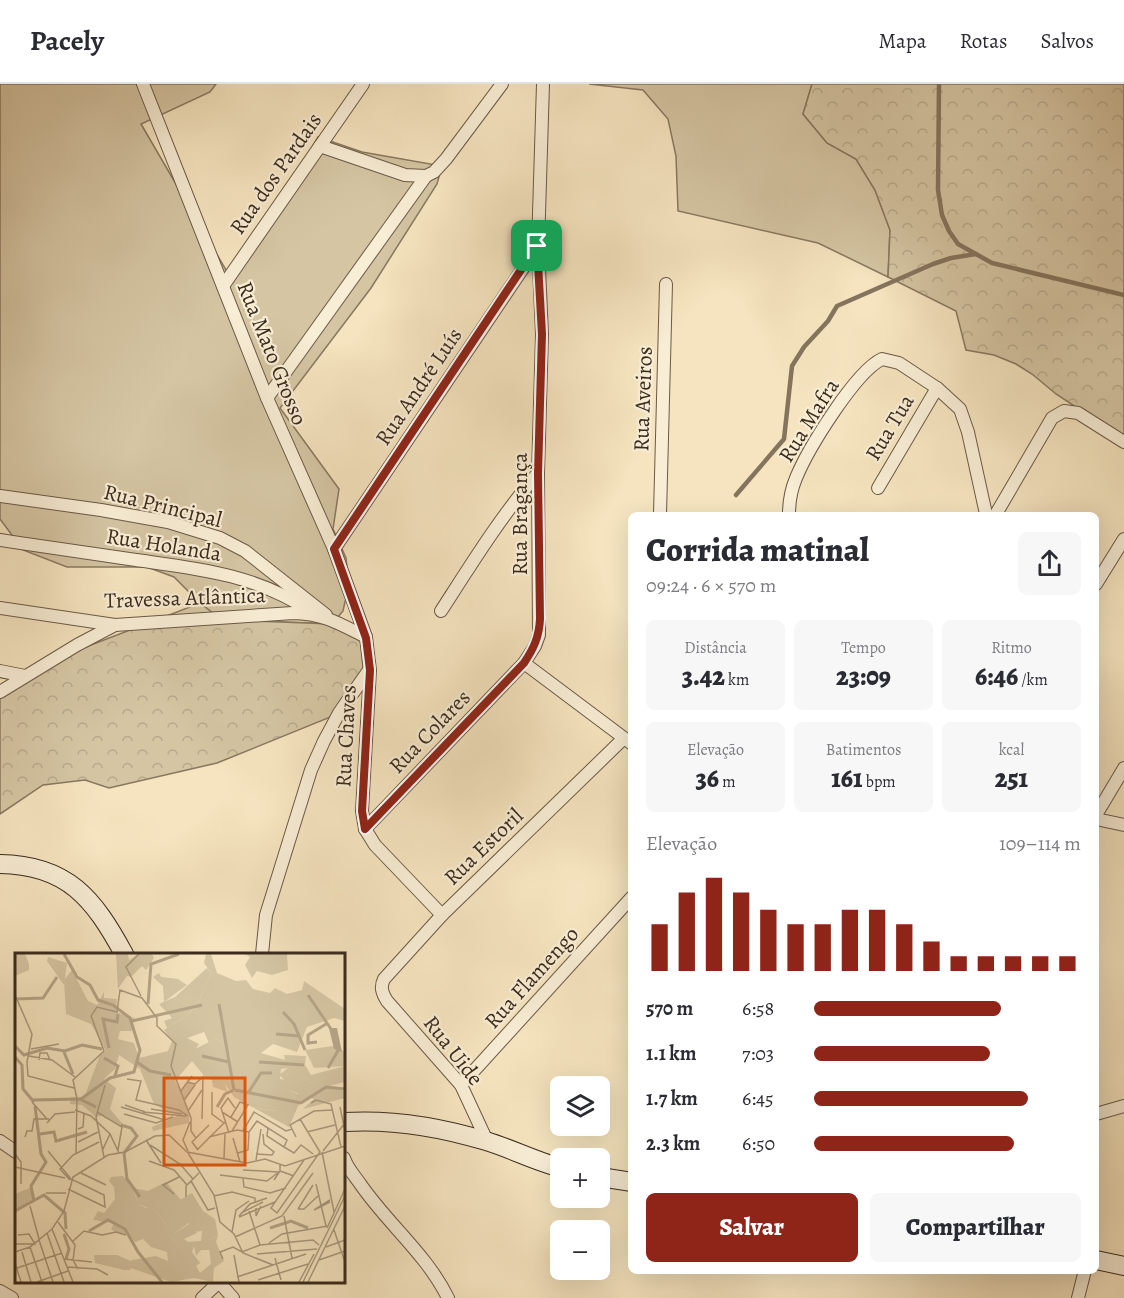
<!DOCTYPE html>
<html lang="pt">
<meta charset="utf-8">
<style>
body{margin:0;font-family:Alegreya,serif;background:#f7f7f7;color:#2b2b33;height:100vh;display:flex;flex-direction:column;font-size:22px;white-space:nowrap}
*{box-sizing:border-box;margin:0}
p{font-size:20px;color:#7c7c81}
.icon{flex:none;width:33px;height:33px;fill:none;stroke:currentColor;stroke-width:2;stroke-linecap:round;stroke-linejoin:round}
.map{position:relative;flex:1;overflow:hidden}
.details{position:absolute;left:628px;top:428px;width:471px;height:762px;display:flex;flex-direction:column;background:#fff;border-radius:9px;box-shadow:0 6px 24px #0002}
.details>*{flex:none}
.controls{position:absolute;left:550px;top:992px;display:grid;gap:12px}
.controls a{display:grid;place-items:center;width:60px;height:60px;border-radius:9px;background:#fff;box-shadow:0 6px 24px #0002;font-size:30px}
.pin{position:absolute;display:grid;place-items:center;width:51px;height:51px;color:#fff;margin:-26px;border-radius:12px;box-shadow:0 3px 9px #0006}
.round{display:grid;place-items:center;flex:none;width:63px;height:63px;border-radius:9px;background:#f7f7f7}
.overview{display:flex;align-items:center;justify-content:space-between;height:102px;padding:0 18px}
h1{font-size:33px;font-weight:800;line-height:45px}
.metrics{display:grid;grid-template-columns:repeat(3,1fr);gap:9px;height:102px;padding:6px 18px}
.metrics div{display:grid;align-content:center;border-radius:9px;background:#f7f7f7;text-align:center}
.metrics b{font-size:26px;font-weight:800}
.metrics small{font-size:16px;font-weight:400}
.metrics p{font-size:16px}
.chart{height:168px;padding:12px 18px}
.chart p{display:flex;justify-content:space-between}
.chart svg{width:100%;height:108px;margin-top:6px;stroke:#8f2418;stroke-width:6}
.cta{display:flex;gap:12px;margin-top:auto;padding:12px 18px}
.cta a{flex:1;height:69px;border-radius:9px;background:#8f2418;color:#fff;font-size:24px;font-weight:800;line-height:69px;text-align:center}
.cta a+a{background:#f7f7f7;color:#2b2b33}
ul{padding:0 18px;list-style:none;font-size:20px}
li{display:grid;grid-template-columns:96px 72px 1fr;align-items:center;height:45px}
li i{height:15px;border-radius:8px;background:#8f2418}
header{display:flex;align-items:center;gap:36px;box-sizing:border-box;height:84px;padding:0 30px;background:#fff;border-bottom:2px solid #e1e1e2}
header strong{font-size:28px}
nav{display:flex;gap:33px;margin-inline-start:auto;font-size:21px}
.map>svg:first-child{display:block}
.green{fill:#d5c5a3;stroke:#887860;stroke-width:1.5}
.forest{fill:url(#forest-crowns);stroke:#887860;stroke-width:1.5}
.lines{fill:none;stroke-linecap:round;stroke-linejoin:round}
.stream{stroke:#85745d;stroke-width:4.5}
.street-casing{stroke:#6a5946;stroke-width:14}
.secondary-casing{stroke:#3b2b1d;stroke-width:20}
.street{stroke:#f8edd5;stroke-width:12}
.secondary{stroke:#f8edd5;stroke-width:18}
.route-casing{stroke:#fff;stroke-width:12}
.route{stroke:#8f2418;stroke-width:8}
.labels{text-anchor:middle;stroke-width:4.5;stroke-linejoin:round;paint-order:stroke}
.street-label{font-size:22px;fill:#3b2b1d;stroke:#f8edd5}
.inset-river{fill:none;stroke:#b6a588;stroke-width:3}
.inset-road{fill:none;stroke:#ab9a7e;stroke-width:1.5}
.view{fill:#df570d;fill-opacity:0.15;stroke:#df570d;stroke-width:3}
.inset-edge{fill:none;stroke:#3b2b1d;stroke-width:3}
</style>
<header>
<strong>Pacely</strong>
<nav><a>Mapa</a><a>Rotas</a><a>Salvos</a></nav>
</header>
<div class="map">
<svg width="1124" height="1214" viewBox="0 0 1124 1214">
<defs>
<pattern id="forest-crowns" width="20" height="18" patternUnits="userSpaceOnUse" patternTransform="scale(1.5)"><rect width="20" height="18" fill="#d5c5a3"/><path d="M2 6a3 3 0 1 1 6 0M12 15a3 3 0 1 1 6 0" fill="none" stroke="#b8a98c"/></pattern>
</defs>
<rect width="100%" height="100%" fill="#f5e4bf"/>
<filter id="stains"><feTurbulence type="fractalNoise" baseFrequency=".00333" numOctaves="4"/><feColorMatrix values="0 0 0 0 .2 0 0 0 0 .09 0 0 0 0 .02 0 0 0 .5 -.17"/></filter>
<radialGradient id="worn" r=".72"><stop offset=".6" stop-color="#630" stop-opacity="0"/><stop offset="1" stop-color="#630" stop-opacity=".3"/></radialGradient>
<g class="green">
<path d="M 0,0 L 216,0 L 210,8 L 141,40 L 233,198 L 318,53 L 362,68 L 442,82 L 437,100 L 371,204 L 280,324 L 339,405 L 333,445 L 346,474 L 349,500 L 343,527 L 332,540 L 254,537 L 218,533 L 200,519 L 174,493 L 147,483 L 67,483 L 23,466 L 0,435 Z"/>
<path d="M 589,0 L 812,0 L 803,30 L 827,59 L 856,75 L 875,106 L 890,146 L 888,193 L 818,159 L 678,127 L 676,72 L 668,35 L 643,6 Z"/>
</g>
<g class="forest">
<path d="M 812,0 L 1124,0 L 1124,355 L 1056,310 L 1032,290 L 1016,280 L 994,271 L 966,266 L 956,227 L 888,193 L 890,146 L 875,106 L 856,75 L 827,59 L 803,30 Z"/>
<path d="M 200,519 L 218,533 L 254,537 L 332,540 L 360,553 L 363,583 L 355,608 L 338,630 L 217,679 L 109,704 L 85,696 L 43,701 L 0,730 L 0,605 L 39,581 Z"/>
</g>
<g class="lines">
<g class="stream">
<path d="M 939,0 L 938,106 L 942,131 L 949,147 L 958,160 L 992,179 L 1124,211"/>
<path d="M 736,411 L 784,355 L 792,282 L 804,263 L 828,237 L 837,222 L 933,180 L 951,174 L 976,170"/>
</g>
<defs>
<g id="street">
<path d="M 143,0 L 267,314 L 334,465 L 366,553 L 370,586 L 362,727 L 365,745 L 375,761 L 442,831"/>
<path d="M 320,62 L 405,91 L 426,92 L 434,88 L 446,75 L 502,0"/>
<path d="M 223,202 L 363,0"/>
<path d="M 267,314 L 426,92"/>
<path d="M 878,404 L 937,304"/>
<path d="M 0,412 L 101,426 L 168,438 L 220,454 L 245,467 L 326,531"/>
<path d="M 660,430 L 666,200"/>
<path d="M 789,430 C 789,418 791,406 796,394 C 808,365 855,288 882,275 L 899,279 L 937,304 L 960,325 L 968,348 L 986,430"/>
<path d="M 996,430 L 1052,334 L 1064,327 L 1078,329 L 1124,358"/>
<path d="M 0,456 C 45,463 90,469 136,476 C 200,485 253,490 309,526"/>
<path d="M 334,465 L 538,162"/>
<path d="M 1096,500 L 1124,455"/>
<path d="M 0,524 L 115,541 L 293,529 C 325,530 338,539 366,553"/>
<path d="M 441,527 C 472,479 501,432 538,389"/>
<path d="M 524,579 L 632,660"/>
<path d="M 0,587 L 25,592"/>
<path d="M 0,608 L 77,561 L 115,541"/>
<path d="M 1096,731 L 1124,684"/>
<path d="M 1096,735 L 1124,741"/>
<path d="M 365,745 L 524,579 L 535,562 L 539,551 L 538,389 L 542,250 L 538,162 L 543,0"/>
<path d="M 262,870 L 266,831 L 311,686 L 324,657 L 339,629 L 369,586"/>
<path d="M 461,1001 L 632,813"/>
<path d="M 1096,1030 L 1124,1022"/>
<path d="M 0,1057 L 16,1068"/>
<path d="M 487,1057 L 461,1001 L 387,917 C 382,909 380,903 384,895 L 442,831 L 623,655"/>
<path d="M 344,1074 C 347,1084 355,1092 361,1101 C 388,1140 427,1171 448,1214"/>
<path d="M 219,1198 L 233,1214"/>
<path d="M 0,1207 L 12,1214"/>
<path d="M 202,1214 L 219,1198"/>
<path d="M 1078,1214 L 1085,1186"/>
</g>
<g id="secondary">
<path d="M 0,780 C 68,781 94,815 124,870"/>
<path d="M 344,1038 C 392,1035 440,1043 486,1057 C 512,1065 535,1077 561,1084"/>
<path d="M 600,1093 L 632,1098"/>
<path d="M 1096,1176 L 1124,1182"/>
</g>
</defs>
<use href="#street" class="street-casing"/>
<use href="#secondary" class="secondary-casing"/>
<use href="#street" class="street"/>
<use href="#secondary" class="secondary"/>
</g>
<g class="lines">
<defs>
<path id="route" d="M 537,162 L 542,250 L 538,389 L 540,535 C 539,553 534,564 524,579 L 365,745 L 362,727 L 370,586 L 366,554 L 334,465 Z"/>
</defs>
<use href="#route" class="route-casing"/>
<use href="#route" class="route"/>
</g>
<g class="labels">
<g class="street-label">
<text transform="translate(275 89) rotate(-55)" y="8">Rua dos Pardais</text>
<text transform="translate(273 269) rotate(68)" y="8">Rua Mato Grosso</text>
<text transform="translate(418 302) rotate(-56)" y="8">Rua André Luís</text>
<text transform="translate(642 315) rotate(-88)" y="8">Rua Aveiros</text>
<text transform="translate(808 336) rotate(-58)" y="8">Rua Mafra</text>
<text transform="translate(889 343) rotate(-59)" y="8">Rua Tua</text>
<text transform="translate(163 421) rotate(14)" y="8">Rua Principal</text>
<text transform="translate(519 430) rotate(-90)" y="8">Rua Bragança</text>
<text transform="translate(164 460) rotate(9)" y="8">Rua Holanda</text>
<text transform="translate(185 513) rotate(-2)" y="8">Travessa Atlântica</text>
<text transform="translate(429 647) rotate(-46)" y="8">Rua Colares</text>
<text transform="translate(345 652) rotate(-87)" y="8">Rua Chaves</text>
<text transform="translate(483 762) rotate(-44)" y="8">Rua Estoril</text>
<text transform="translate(531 893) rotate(-48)" y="8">Rua Flamengo</text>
<text transform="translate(454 966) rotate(52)" y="8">Rua Uide</text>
</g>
</g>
<g transform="translate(15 869)">
<rect width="330" height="330" fill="#f5e4bf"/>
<path d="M 192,15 L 196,20 L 184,48 L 174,61 L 152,75 L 149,68 L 157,65 L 144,51 L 160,44 ZM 57,17 L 73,48 L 82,52 L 89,39 L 89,45 L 102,46 L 101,59 L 119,65 L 117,78 L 105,78 L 103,86 L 119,90 L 124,105 L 153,98 L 157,88 L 182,95 L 200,86 L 206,88 L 217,106 L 209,129 L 213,139 L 198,134 L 197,127 L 190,124 L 177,108 L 160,128 L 166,139 L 172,129 L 181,131 L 170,148 L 174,163 L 151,158 L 139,151 L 125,116 L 104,102 L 100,116 L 89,126 L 101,135 L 95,156 L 111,175 L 89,162 L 81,164 L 67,152 L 55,151 L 56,144 L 69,145 L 85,102 L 91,98 L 76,71 L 51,61 L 49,27 ZM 290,112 L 296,122 L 330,113 L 330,125 L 301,130 L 271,128 L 264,122 L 275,113 ZM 321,136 L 330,138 L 330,145 L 288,156 L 299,146 L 293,144 L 283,153 L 274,174 L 237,154 L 261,158 L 280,145 L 274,137 L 282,141 ZM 151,229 L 166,247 L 152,273 L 141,258 L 123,251 L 118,235 L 133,238 ZM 17,234 L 18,246 L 0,259 L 0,241 ZM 176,270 L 182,280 L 169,286 L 179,293 L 177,299 L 185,310 L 181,313 L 185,320 L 196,311 L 193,287 L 203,282 L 201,289 L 209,308 L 199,315 L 198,329 L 179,325 L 156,329 L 160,309 L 158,281 ZM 79,302 L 102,302 L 118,309 L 115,317 L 109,317 L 80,310 Z" fill="#d5c5a3"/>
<path d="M 0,1 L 10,1 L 14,11 L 14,17 L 0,23 ZM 101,1 L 113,1 L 114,7 L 123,1 L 137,1 L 139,5 L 131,17 L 127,13 L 116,24 L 112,23 L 103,36 ZM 191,1 L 196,1 L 202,20 L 221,28 L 231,27 L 238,36 L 255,40 L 260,35 L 272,41 L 287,37 L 289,28 L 330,56 L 330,68 L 319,65 L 292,74 L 282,99 L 258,91 L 246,100 L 270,107 L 269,102 L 291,103 L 290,112 L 266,116 L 265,126 L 301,130 L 318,124 L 330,125 L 330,129 L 314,133 L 324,136 L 284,141 L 274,137 L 281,147 L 276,153 L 261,158 L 237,154 L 219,144 L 207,127 L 217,106 L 206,88 L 200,86 L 194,90 L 189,79 L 172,85 L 184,91 L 178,100 L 160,92 L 149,77 L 174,61 L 184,48 L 196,20 L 189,10 ZM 230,1 L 272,1 L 273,17 L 257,22 L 242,18 L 237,25 L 230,12 L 235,4 ZM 33,4 L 52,10 L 49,32 L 32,8 ZM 144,20 L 146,24 L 163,26 L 172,32 L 149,49 L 148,33 L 138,24 ZM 318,93 L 330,99 L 330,113 L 299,115 L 290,97 ZM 164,162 L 174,163 L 174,170 L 138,178 L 137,174 ZM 108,223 L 117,233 L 123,251 L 131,255 L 142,252 L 141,258 L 151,272 L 152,261 L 159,260 L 156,252 L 177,240 L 188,258 L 200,266 L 203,282 L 193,287 L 196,293 L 194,297 L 186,297 L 181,303 L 179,293 L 171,289 L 186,288 L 187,278 L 176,279 L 174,270 L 158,281 L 161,317 L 156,329 L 113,314 L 117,307 L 141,303 L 153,308 L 152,299 L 136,294 L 128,286 L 120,289 L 113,281 L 101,280 L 96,276 L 99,270 L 78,267 L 83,258 L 89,260 L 100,246 L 99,234 L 94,228 L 96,224 Z" fill="#d5c5a3"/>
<path d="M 314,75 L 322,75 L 327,99 L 319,96 Z" fill="#b6a588"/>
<path class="inset-river" d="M 49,1 L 62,24 L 75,32 L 83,47 L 98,52 L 115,65 L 125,97 L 119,119 L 95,125 L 66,146M 293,42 L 316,76M 0,46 L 28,45 L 42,24M 133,51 L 136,11 L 164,1M 204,51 L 219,137M 268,59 L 279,71 L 290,97M 117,68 L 187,52M 261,81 L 284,83M 302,89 L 293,90 L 293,82 L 311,71M 0,93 L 9,102 L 32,95 L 50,98 L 67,92 L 87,96M 94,95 L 88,66 L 102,69 L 103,61M 49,99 L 58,121M 187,103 L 214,109M 0,104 L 7,112 L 8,136 L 19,149M 89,105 L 103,113 L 100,123M 122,109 L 135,118 L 156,122M 244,109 L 289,112M 313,115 L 324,96M 220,137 L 286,150 L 311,134 L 330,136M 233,140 L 246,120 L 257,120M 18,147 L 65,146 L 81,154M 202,154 L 210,141 L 219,137M 106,172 L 116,175 L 122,183 L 109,200 L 112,226 L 125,244M 25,181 L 39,179 L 41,188 L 72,179M 19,248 L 16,233 L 31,209 L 26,201 L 20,153M 0,258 L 29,242 L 50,260 L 51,276M 255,275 L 276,268 L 293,275M 74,278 L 93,267 L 110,276 L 123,299 L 147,329M 49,281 L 54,296 L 51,306"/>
<path class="inset-road" d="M 124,1 L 111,14 L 126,43M 0,42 L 17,81 L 12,109 L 13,123 L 59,135M 16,96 L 44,91M 14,103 L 37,107 L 60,124M 24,107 L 25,100 L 32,100 L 35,107M 112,126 L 126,128 L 121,147 L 164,157 L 173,163M 172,129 L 180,131 L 188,124 L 187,166M 165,139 L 177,123M 197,139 L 197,161 L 209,170M 169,147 L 180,132M 17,149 L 32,166M 296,150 L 301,147 L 316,151 L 326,194M 110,152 L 130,159M 106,154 L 150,167M 325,154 L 330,178M 136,156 L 167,161M 60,157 L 76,163 L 95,181 L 104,200M 173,158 L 187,137M 82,159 L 107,174 L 103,197M 128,159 L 171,163M 207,159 L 223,169M 109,161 L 141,170 L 158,164M 216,164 L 225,149 L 233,152 L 217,178M 285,166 L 305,199 L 262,260 L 256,255 L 289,207M 32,170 L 40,161 L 60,159M 253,175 L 252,183 L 269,194 L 279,200 L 286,192 L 298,201M 63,176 L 68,174 L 69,160M 228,178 L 239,159 L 271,178 L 277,176M 292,179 L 320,172M 214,180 L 206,155 L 213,145 L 220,155M 10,184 L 12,178 L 17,178 L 19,166 L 34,166M 194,184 L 222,177 L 234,179M 281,184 L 275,172 L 299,158 L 317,157M 218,185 L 225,209M 131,187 L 146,210M 63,189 L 83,179M 135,192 L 165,211 L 178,226M 182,197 L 210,169M 183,197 L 177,189 L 194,172M 33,198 L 56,226 L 89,242 L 90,254 L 53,236M 87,198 L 95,181M 173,198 L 168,187 L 175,169M 308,198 L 330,170M 307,199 L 319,259M 173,200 L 199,242 L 205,269 L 219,281 L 228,300 L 258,312M 223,200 L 233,197 L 234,179 L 242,168 L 272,187 L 269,194M 0,201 L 6,209 L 6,231M 61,201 L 62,146 L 58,127 L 89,98 L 76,63 L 82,54 L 102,59 L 105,37 L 127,45 L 142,65 L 142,73 L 161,91 L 156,113 L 176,165 L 176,178 L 181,185M 241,201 L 257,202 L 259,199 L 249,191 L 248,181M 89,204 L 81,164 L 90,132M 209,205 L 210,181M 241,207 L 246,176M 134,208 L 159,217 L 172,232M 0,214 L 50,225M 228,217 L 264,219M 66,220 L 91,232M 205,222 L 252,228 L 265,218 L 265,212M 228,225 L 229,234 L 255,240 L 271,235M 55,227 L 45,216 L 58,202 L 84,189M 259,227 L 265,218 L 279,223M 176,228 L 193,257 L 200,255M 301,231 L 311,273M 31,240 L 51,240M 159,241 L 148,232 L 164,224M 199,243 L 217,239 L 240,245 L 240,249M 171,244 L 171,233 L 184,220M 315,247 L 299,257 L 315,249M 15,253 L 24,286M 241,255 L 241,263 L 246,253M 283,256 L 298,232M 283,256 L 289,256 L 303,243M 234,258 L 245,292M 226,260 L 248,249M 224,263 L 235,251 L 252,245M 269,263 L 277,305M 224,264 L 260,249M 43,269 L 60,292 L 58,307 L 63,316M 312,275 L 330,236M 37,276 L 58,329M 319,277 L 330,309M 217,279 L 221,257 L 234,248M 32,280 L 49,329M 87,282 L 101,279 L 111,282M 220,284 L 267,263 L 298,220M 24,287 L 38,329M 57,289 L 69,278 L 87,282M 254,290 L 267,281 L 313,273M 0,291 L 20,291 L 14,281 L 3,282M 15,294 L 27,329M 311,294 L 330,287M 0,299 L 15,294 L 37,276 L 49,258 L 58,224 L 93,202 L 110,199 L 140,183 L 154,182 L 172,199 L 232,210 L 250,206 L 270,213 L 330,193M 7,299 L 16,329M 242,301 L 302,296M 219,302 L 224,329M 260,305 L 266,327M 49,306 L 77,309M 208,306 L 205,299 L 218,294 L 227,299 L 245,292 L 298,287 L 304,292M 304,307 L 330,298M 0,310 L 6,329M 52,314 L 82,316 L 93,322M 2,315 L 47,300M 222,324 L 291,301M 243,327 L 293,311M 22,329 L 53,318M 284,329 L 299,301M 288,329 L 330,243M 293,329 L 330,253"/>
<path class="view" d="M 149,125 L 230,125 L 230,212 L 149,212 Z"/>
<rect width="330" height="330" class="inset-edge"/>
</g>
<rect width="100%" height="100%" filter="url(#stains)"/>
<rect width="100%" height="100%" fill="url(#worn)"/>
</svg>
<div class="controls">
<a><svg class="icon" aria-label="layers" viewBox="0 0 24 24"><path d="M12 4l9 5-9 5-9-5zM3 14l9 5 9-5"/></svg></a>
<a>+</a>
<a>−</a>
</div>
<div class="pin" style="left:537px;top:162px;background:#1e9e55"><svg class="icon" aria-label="arrive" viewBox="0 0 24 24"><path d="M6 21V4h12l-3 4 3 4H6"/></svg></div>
<section class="details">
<div class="overview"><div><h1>Corrida matinal</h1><p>09:24 · 6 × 570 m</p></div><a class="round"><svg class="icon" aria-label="share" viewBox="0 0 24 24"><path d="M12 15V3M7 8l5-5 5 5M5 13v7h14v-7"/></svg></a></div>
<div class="metrics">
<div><p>Distância</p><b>3.42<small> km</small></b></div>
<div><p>Tempo</p><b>23:09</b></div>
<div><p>Ritmo</p><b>6:46<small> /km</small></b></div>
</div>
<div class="metrics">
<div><p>Elevação</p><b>36<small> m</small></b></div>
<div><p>Batimentos</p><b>161<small> bpm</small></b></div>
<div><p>kcal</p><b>251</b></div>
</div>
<div class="chart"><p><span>Elevação</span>109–114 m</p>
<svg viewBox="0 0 160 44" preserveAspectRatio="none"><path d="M5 44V25M15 44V12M25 44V6M35 44V12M45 44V19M55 44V25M65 44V25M75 44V19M85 44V19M95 44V25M105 44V32M115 44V38M125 44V38M135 44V38M145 44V38M155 44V38"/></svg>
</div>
<ul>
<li><b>570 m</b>6:58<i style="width:70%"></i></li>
<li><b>1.1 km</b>7:03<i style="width:66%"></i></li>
<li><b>1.7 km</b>6:45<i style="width:80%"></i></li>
<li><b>2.3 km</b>6:50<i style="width:75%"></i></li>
</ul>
<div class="cta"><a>Salvar</a><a>Compartilhar</a></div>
</section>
</div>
